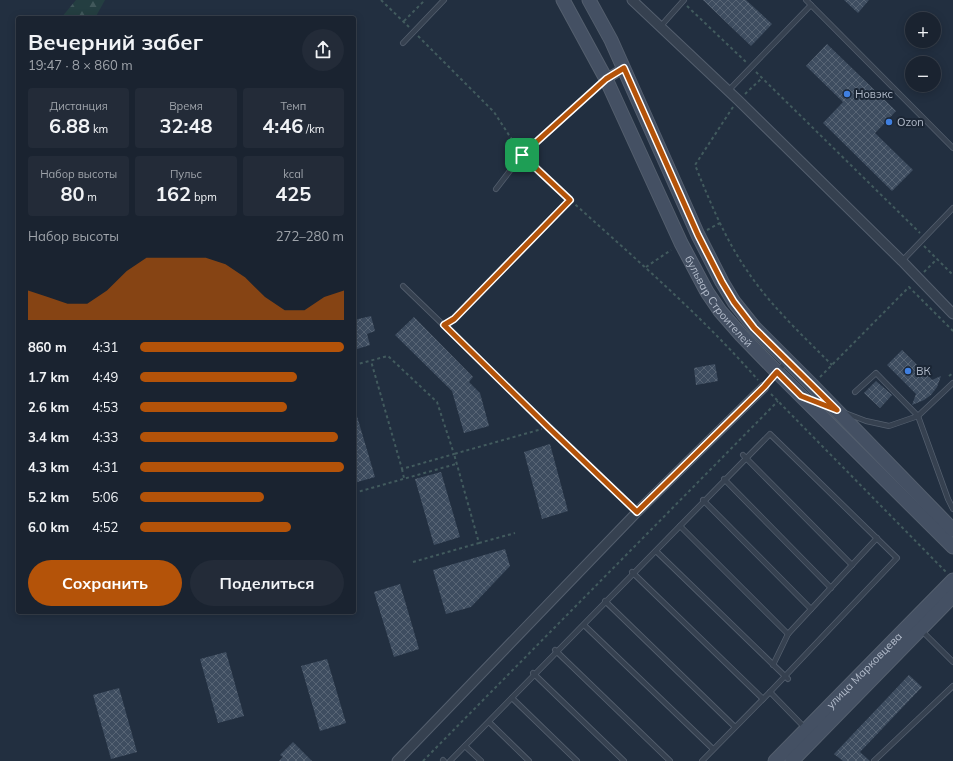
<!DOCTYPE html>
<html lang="ru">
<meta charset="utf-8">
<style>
body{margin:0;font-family:Mulish,sans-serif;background:#232b38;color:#f1f3f6;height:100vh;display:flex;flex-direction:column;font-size:15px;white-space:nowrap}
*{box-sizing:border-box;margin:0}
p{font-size:13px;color:#9fa4ab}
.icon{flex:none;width:22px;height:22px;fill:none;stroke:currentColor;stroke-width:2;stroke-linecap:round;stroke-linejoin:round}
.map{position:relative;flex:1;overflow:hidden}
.details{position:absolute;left:16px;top:16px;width:340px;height:598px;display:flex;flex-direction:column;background:#1a2330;border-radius:4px;box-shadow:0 2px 10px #0003,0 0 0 1px #38404c}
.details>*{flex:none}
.buttons{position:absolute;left:905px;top:12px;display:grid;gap:8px}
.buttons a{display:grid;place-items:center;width:36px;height:36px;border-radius:50%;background:#1a2330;box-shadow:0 2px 10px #0003,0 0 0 1px #38404c;font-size:20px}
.pin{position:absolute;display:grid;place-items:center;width:34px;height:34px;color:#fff;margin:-17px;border-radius:8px;box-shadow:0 2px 6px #0006}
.round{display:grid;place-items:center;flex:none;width:42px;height:42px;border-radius:21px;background:#232b38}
.summary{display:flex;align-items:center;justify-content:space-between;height:68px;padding:0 12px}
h1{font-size:22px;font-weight:700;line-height:30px}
.stats{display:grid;grid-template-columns:repeat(3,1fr);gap:6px;height:68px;padding:4px 12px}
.stats div{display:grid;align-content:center;border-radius:4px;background:#232b38;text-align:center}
.stats b{font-size:20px;font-weight:700}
.stats small{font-size:11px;font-weight:400}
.stats p{font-size:11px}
.chart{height:112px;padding:8px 12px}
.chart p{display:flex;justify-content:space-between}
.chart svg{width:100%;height:72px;margin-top:4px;fill:#b45309;opacity:.7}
.button{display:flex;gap:8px;margin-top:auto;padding:8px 12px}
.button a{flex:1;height:46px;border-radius:24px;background:#b45309;color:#fff;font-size:16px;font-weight:700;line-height:46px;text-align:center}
.button a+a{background:#232b38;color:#f1f3f6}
ul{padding:0 12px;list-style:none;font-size:13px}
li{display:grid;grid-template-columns:64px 48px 1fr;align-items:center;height:30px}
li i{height:10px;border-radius:5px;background:#b45309}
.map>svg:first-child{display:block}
.forest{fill:url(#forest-firs)}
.building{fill:url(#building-cross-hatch)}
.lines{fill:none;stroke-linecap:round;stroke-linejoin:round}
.lane-casing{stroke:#545f6e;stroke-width:6}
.street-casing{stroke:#545f6e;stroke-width:11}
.secondary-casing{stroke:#545f6e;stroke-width:15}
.path{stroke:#425b5e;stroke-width:2;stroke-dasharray:3 3;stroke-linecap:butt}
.lane{stroke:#364150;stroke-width:4.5}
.street{stroke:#364150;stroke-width:9}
.secondary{stroke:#445063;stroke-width:13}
.route-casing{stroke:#fff;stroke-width:8}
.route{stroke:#b45309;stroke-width:5}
.shop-dot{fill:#3f7fe0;stroke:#1b2635;stroke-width:1.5}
.labels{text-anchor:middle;stroke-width:4;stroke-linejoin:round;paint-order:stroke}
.poi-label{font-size:11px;fill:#b3bccb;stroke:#1b2635;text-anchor:start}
.street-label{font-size:11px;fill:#b3bccb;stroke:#1b2635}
</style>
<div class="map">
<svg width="953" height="761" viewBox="0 0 953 761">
<defs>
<pattern id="forest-firs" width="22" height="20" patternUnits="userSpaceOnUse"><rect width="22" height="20" fill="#243e41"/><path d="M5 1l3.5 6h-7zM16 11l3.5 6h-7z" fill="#41585b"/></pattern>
<pattern id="building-cross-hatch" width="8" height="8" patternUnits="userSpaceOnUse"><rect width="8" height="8" fill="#3e4d60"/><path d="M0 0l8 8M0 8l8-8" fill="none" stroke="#586575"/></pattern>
</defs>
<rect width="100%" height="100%" fill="#222f40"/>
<path class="forest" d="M 76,0 L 105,0 L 95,18 L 61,18 Z"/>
<g class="building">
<path d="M 703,0 L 746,0 L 772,24 L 751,46 Z"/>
<path d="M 844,0 L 869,0 L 858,13 Z"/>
<path d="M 827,44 L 896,111 L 875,133 L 913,170 L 892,191 L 823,123 L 843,102 L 806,66 Z"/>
<path d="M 371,316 L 375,331 L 367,334 L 370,345 L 354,350 L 354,320 Z"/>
<path d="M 414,317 L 473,377 L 469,382 L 480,393 L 489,426 L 464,433 L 452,391 L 395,335 Z"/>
<path d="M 902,350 L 932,380 L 941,376 L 937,387 L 931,395 L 924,400 L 912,405 L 916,394 L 887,365 Z"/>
<path d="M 715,364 L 718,381 L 696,385 L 694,368 Z"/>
<path d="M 876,381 L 892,395 L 880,408 L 864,393 Z"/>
<path d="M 354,413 L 356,413 L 375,477 L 354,483 Z"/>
<path d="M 550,444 L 568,511 L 542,519 L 524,452 Z"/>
<path d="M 441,472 L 460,537 L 434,545 L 415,479 Z"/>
<path d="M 505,549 L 510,566 L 471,607 L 446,614 L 433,570 Z"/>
<path d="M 400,584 L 419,649 L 394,657 L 374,592 Z"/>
<path d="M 226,652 L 244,716 L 218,723 L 200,659 Z"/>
<path d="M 327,659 L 346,723 L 320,731 L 301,666 Z"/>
<path d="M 909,675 L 922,687 L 860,752 L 870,761 L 843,761 L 834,754 Z"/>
<path d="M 119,688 L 137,752 L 111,759 L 93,695 Z"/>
<path d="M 293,742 L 312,761 L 279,761 L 283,757 L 280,755 Z"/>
</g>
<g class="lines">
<defs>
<g id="lane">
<path d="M 806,0 L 953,148"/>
<path d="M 660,27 L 684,0"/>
<path d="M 403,43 L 444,0"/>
<path d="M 728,91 L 811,5"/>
<path d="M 496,189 L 522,155 L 605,80"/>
<path d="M 902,261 L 953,208"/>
<path d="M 403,286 L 637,512"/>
<path d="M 953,383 L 918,416 L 948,499 L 953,509"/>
<path d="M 764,387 L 787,361"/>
<path d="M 811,400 L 826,406"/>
<path d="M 845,413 L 866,421 L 889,426 L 918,416 L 876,373 L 855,392"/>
<path d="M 743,455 L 852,565"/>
<path d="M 724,479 L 831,588"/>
<path d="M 703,500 L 811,609"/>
<path d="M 680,526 L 788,634"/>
<path d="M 656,551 L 788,679"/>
<path d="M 632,572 L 763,699"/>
<path d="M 605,601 L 735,727"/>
<path d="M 584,625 L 713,749"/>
<path d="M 922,631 L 953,662"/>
<path d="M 555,650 L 670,761"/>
<path d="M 773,665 L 788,634 L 877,538"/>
<path d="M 533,673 L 624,761"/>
<path d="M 770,692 L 806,729"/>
<path d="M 512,698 L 577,761"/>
<path d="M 489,722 L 529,761"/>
<path d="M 465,746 L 481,761"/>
<path d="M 443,760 L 444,761"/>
<path d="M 450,761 L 770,434 L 897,558 L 770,692 L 702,761"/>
<path d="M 874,761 L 953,686"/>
</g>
<g id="street">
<path d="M 632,0 L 738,100 L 902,261 L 953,314"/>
<path d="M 606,79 L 624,68"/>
<path d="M 397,761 L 637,512 L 764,387"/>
</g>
<g id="secondary">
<path id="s1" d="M 563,0 L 606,79 L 681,243 L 707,292 L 720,311 L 741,335 L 777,372 L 953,547"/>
<path d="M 589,0 L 611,40 L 698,235 L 722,282 L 734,302 L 754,327 L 812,385 L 953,530"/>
<path id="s2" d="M 775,761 L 953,580"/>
<path d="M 792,761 L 953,596"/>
</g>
</defs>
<use href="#lane" class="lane-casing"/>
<use href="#street" class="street-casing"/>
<use href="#secondary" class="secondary-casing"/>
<g class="path">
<path d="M 381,0 L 409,27"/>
<path d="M 687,6 L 746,62"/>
<path d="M 404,21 L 425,0"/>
<path d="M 418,36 L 494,112 L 518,149"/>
<path d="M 756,72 L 920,233"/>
<path d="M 745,94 L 762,78"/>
<path d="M 733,107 L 695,165 C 710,202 725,239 748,272 C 771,306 803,336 832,365"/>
<path d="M 527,160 C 604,233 688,300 758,380"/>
<path d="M 707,230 L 720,223"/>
<path d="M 924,246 L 953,275"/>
<path d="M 646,267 L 671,250"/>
<path d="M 924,272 L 937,259"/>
<path d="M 450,321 L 454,319 L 570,200"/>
<path d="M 354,365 L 388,356 L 437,402 L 454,454 L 402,469 L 371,361"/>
<path d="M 949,376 L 953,373"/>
<path d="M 820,377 L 909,287 L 953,331"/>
<path d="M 771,394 L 946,572"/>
<path d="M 402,469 L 404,478"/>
<path d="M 354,493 L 456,464"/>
<path d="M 479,543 L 515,533"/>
<path d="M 413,562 L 479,543 L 454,454 L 542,429"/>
<path d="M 423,761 L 778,401"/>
</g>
<use href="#lane" class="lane"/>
<use href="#street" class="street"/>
<use href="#secondary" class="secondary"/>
</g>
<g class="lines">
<defs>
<path id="route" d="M 624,68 L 698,235 L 722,282 L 734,302 L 754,328 L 837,410 L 801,396 L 777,372 L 764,387 L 637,512 L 548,427 L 444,325 L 454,319 L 570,200 L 522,155 L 606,79 Z"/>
</defs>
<use href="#route" class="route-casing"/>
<use href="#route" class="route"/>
</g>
<g class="shop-dot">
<circle cx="847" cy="94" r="4"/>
<circle cx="889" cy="122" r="4"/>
<circle cx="908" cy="371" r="4"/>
</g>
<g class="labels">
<g class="poi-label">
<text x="855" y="98">Новэкс</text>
<text x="897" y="126">Ozon</text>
<text x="916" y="375">ВК</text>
</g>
<g class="street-label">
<text dy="4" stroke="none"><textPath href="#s1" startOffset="340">бульвар Строителей</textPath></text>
<text dy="4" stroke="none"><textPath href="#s2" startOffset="127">улица Марковцева</textPath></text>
</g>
</g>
</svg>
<div class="buttons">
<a>+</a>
<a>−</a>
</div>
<div class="pin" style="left:522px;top:155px;background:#1e9e55"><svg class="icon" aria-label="arrive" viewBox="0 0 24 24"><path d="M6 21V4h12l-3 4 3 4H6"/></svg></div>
<section class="details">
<div class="summary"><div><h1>Вечерний забег</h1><p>19:47 · 8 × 860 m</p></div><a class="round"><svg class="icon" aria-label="share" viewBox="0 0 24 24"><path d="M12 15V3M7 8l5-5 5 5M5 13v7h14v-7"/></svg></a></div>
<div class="stats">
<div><p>Дистанция</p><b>6.88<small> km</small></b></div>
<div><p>Время</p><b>32:48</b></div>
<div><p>Темп</p><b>4:46<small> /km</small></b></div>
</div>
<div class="stats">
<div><p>Набор высоты</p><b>80<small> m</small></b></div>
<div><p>Пульс</p><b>162<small> bpm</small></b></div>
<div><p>kcal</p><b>425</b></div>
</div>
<div class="chart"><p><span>Набор высоты</span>272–280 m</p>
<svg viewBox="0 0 160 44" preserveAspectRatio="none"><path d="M0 44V26L10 30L20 34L30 34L40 26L50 14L60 6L70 6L80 6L90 6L100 10L110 18L120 30L130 38L140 38L150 30L160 26V44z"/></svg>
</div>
<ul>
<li><b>860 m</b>4:31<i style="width:100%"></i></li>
<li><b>1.7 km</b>4:49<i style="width:77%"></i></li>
<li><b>2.6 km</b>4:53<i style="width:72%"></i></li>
<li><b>3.4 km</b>4:33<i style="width:97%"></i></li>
<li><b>4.3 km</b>4:31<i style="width:100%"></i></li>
<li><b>5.2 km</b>5:06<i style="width:61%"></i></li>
<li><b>6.0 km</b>4:52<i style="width:74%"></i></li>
</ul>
<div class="button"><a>Сохранить</a><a>Поделиться</a></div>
</section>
</div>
